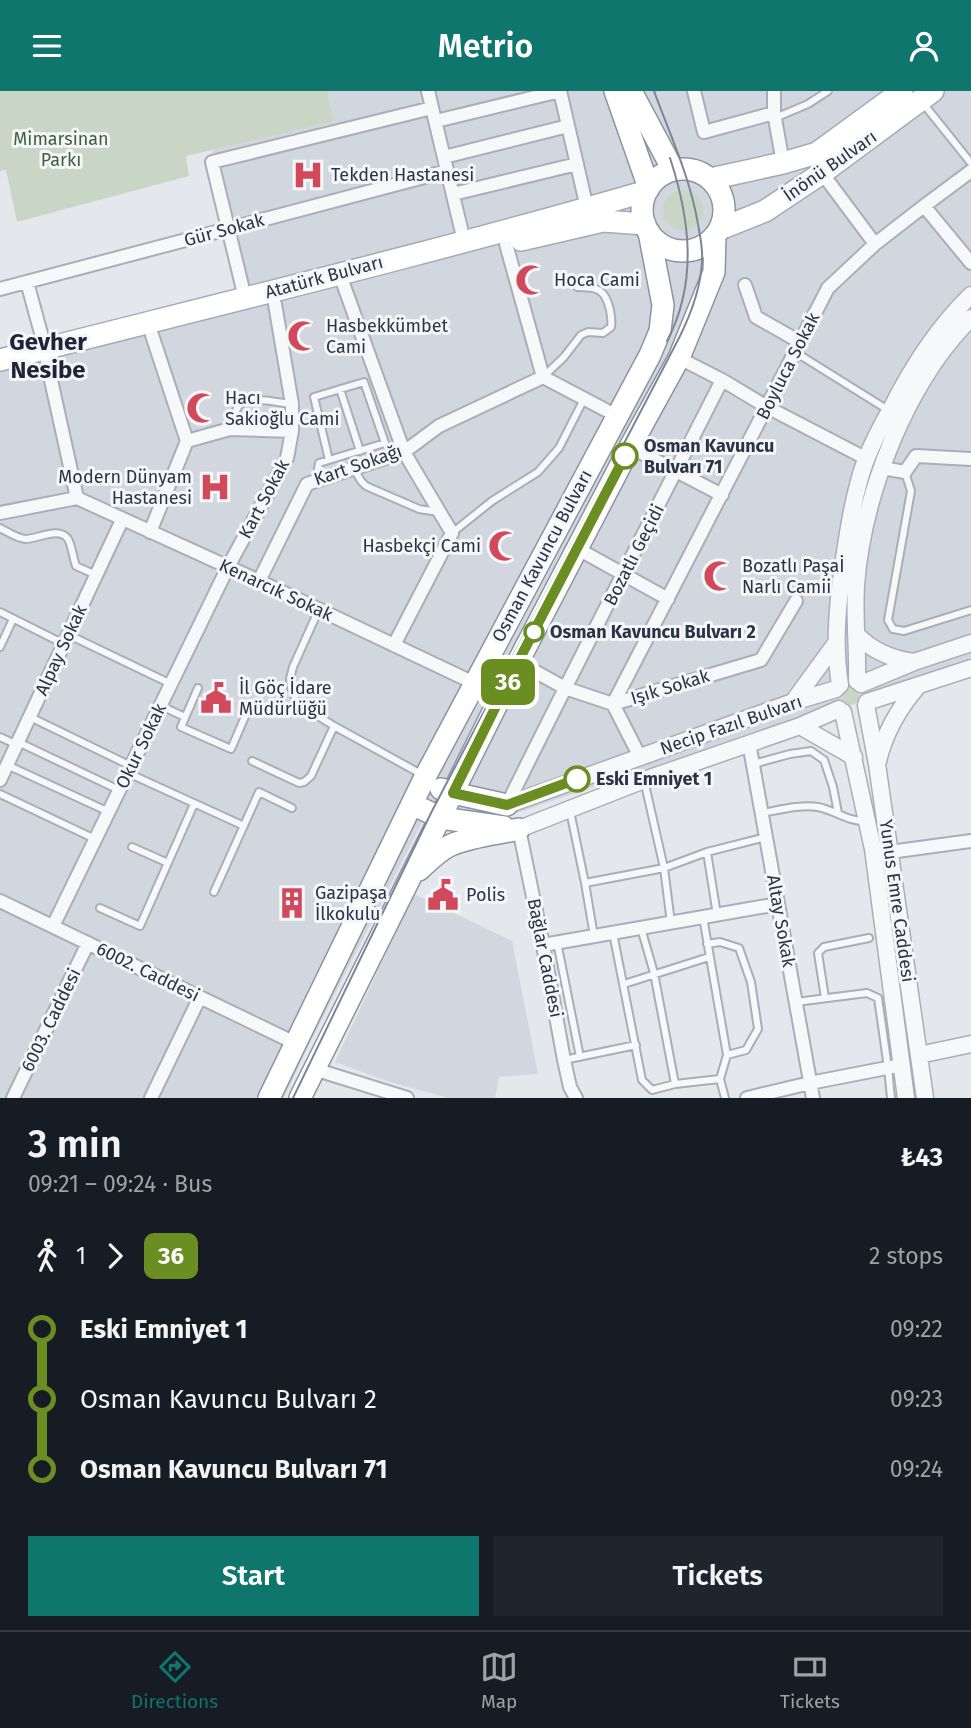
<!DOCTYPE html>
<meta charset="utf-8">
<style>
:root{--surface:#171b24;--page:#20242c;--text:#f1f3f6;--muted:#9ea1a6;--line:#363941;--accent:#0f766e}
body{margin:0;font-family:"Fira Sans",sans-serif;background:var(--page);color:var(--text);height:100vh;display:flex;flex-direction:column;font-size:26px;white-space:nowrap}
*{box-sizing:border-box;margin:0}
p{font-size:23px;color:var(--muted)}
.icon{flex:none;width:38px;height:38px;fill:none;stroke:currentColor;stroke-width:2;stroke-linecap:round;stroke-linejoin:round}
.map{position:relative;height:1007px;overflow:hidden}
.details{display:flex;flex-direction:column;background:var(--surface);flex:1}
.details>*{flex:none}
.badge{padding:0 14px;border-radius:10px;font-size:24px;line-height:46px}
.map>.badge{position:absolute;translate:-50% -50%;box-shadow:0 0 0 4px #fff}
.legs{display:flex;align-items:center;gap:10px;height:77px;padding:0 28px;font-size:23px}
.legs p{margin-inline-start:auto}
.head{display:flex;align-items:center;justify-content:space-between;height:119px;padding:0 28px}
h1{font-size:38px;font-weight:600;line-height:52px}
.button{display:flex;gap:14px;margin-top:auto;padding:14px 28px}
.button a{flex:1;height:80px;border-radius:0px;background:var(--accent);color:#fff;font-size:28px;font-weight:600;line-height:80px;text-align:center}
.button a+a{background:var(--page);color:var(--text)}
ul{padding:0 28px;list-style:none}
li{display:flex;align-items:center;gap:24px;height:70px;font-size:26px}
li i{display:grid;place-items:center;width:10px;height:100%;margin:0 9px;background:currentColor}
li i::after{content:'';width:18px;height:18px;margin:-9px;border:5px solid;border-radius:50%;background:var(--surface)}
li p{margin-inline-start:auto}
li:first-child i{background:linear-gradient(#0000 50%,currentColor 0)}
li:last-child i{background:linear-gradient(currentColor 50%,#0000 0)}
header{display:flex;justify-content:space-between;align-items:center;height:91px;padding:0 28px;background:var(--accent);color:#fff;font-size:32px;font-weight:600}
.menu{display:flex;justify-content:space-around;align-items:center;height:98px;border-top:2px solid var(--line);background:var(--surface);font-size:19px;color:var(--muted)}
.menu a{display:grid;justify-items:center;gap:4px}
.menu .current{color:var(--accent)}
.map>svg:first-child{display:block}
.built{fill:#d2d6de}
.green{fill:#c9d6c5}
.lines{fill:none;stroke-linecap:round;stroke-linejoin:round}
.service-casing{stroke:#a9aeb7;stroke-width:10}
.minor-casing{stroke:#a9aeb7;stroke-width:16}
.tertiary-casing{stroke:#a9aeb7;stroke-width:19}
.primary-casing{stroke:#a3abb8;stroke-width:24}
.trunk-casing{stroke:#8b94a3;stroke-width:24}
.service{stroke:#f7f8fa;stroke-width:6}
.minor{stroke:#f7f8fa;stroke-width:12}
.tertiary{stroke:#f7f8fa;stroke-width:16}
.primary{stroke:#fff;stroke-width:21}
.trunk{stroke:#fff;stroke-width:21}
.tram{stroke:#7d8696;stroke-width:2}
.line-1-casing{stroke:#fff;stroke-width:16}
.line-1{stroke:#6b8e23;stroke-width:10}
.stop-1-dot{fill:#fff;stroke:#6b8e23;stroke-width:3.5}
.labels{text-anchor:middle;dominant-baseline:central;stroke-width:6;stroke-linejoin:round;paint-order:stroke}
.park-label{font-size:18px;fill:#3f6138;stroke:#f4f6f9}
.street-label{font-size:18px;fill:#2b3445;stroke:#f4f6f9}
.poi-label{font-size:18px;fill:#2b3445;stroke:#f4f6f9;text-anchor:start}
.stop-label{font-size:18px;font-weight:bold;fill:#2b3445;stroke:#f4f6f9;text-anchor:start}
.district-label{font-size:24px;font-weight:bold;fill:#1d2536;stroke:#f4f6f9}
</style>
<header><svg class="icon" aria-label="menu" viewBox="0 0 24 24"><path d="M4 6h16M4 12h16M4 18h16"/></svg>Metrio<svg class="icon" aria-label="person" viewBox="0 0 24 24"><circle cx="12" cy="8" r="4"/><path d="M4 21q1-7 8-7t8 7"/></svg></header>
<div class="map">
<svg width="971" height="1007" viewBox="0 0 971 1007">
<rect width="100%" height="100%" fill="#e4e7ec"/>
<!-- built -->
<path class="built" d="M327,0h644v567l-475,162 -65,-15 -124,244 -23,49h-284v-731l249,-63 -37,-154 122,-28z
M414,803l98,47 26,133 -39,3 -4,21h-47l-61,-17 -52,-19z"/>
<!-- green -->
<path class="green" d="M0,0h327l7,31 -148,34 3,20 -172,46 -11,-52 -6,1z
M663 119a20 20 0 1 1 40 0a20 20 0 1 1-40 0Z
M843 606a8 8 0 1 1 16 0a8 8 0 1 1-16 0Z"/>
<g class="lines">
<defs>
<path id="service" d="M922,11l49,61
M775,27l33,-14 20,-13
M795,261l93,58
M544,285l20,-19 17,-22 7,-3 15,1 8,-6c1,-6 0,-11 -1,-17 -5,-21 -12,-23 -33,-23
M340,298l20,62
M230,338c2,-7 4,-16 8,-22 8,-13 40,-4 54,-3
M354,378l7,12 5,5 53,23 19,3
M905,381l6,19 -23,129 5,9 11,2 67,-21
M316,390l3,-18 66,-20 -21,-61 -50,15 15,63
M0,437c8,4 16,10 25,11 13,0 34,-13 43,0 4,7 5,19 8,27l20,9
M452,442l40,-32 46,-29 21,-24 25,-49
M319,518l-26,58 -3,12 1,8 5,13 9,8 29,18 87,48
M0,521l64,32
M69,544l102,49
M0,556l13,-28
M198,597l-17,39 50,22 16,-37
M161,615l24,11
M30,626l101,49
M0,646l17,8
M18,651l101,48
M252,670l47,22 5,-1 7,-6 23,-50
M753,673l37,-10 21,-3 13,9 9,27 5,26
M7,674l102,47
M128,682l116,53
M644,689l20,88 7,55
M0,703l95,45
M570,720l15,72 9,53
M762,722c17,-3 38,-9 56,-6 19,4 28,14 47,14
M132,756l36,16
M707,761l10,63
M585,792l79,-15 43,-16 59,-15
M214,801l45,-100 33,16
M100,817l40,18 54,-122
M703,826l24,138 -7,24 5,19
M641,837l13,45 21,111 45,-5
M613,842l29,147 10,10 23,-6
M557,851l23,115
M707,853l13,-2 19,6 12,34 7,47 -12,21 -19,5
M624,893l85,-27
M825,907l-7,-45 6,-6 45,-9
M796,911l71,-9 11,5 10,70 3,30
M564,969l72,-15"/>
<path id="minor" d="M428,0l36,150
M694,0l10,41 70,-19
M774,0v22l9,50
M436,30l124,-30 27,117
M444,66l124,-31
M822,82l53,71
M453,103l124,-30
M924,115l47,57
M506,153l37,133 74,39
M27,191l18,66
M745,194l11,32 44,25
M344,195l60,166 48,81 -58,112
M0,198l447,-118
M245,207l-33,-136 220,-54
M152,244l35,106
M679,267l43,22 45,27 100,52
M47,271l30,136
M630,356l92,48
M882,377l23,4 11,-16 55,3
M77,407l182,83 215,102
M0,422l77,-15
M150,441l37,-91 43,-12 62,2
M578,458l90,50
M259,490l48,-97 97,-32 35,-26 104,-49
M518,571l47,26 48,16 148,-44 35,-59
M749,652l64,355
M640,666l-27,-53 215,-416 47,-44 49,-38 47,-35
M0,689l122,-260
M507,714c70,-143 143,-283 215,-425
M519,738l24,116 21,115 6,27 6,11
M890,761l81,-11
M0,810l295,142
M53,835l175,-359 59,-109 5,-27v-27l-17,-100
M543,854l235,-41
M314,978l93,29
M13,1007l75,-155
M151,1007l49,-101
M747,1007l63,-15 92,-18"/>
<path id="tertiary" d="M856,543c16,17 35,25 58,28
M857,590c1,-32 -3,-64 -1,-96 7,-90 50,-203 115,-267
M861,593l53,-22 57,-19
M840,594c-6,-38 -3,-75 2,-112 5,-36 11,-77 23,-111 7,-18 16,-36 26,-53 21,-42 46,-81 80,-114
M793,611l43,-59
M867,611l104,-34
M866,614l11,59 48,334
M843,621l30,137 33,249
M800,635l54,31
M878,670c7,-29 20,-52 40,-75
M507,714l286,-103 43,-13
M519,738l125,-49 156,-54 39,-17
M919,964l52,-11"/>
<path id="primary" d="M710,88l73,-16 34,-10 85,-62
M720,138l45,-18 57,-38 111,-82
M521,149l82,-19 42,3
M0,269c216,-55 433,-107 647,-169"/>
<path id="trunk" d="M615,0l34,97
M631,0l42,79
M642 119a41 41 0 1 1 82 0a41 41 0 1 1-82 0Z
M441,698l12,4 54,12
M412,713l29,14 63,9
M419,779c10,-9 20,-20 32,-25 21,-9 46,-11 68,-16
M269,1007l156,-321 225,-422 10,-24 3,-26 -14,-73
M300,1007l218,-436 112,-215 49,-89 35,-86 1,-36"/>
</defs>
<!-- service casing -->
<use href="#service" class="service-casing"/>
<!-- minor casing -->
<use href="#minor" class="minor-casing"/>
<!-- tertiary casing -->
<use href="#tertiary" class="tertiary-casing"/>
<!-- primary casing -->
<use href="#primary" class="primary-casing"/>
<!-- trunk casing -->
<use href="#trunk" class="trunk-casing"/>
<!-- service -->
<use href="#service" class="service"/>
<!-- minor -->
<use href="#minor" class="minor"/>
<!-- tertiary -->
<use href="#tertiary" class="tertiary"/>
<!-- primary -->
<use href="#primary" class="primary"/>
<!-- trunk -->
<use href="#trunk" class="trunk"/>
<!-- tram -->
<path class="tram" d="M667,250c31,-59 23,-122 3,-183
M293,1007l138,-285 248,-475c12,-24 22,-50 23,-77 1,-13 -2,-25 -4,-37 -8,-47 -28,-89 -44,-133"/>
</g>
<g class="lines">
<defs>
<path id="line-1" d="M577,688l-70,26 -54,-12 65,-131 107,-206"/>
</defs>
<!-- line-1 casing -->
<use href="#line-1" class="line-1-casing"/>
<!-- line-1 -->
<use href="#line-1" class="line-1"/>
</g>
<!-- icons -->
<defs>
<symbol id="hospital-bare" viewBox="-9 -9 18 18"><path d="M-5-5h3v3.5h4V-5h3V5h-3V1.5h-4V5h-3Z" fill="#d1495b" stroke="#f4f6f9" stroke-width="2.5" paint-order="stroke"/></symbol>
<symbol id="mosque-bare" viewBox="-9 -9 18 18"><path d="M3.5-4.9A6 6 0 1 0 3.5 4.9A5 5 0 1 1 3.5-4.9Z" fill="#d1495b" stroke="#f4f6f9" stroke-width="2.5" paint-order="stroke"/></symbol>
<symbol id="civic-bare" viewBox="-9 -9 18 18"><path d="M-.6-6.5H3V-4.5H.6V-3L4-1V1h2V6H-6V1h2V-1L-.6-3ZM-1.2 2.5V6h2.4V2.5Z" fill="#d1495b" stroke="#f4f6f9" stroke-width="2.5" paint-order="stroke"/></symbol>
<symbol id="building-bare" viewBox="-9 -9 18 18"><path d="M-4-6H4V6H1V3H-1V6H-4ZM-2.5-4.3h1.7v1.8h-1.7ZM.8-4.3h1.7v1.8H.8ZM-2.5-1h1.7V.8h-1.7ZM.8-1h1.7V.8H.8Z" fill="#d1495b" stroke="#f4f6f9" stroke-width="2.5" paint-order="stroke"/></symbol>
</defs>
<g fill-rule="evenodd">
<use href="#hospital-bare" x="286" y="62" width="44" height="44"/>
<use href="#mosque-bare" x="509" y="167" width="44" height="44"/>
<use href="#mosque-bare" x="281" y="223" width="44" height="44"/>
<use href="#mosque-bare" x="180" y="295" width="44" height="44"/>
<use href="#hospital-bare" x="193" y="374" width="44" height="44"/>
<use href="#mosque-bare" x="482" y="433" width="44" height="44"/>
<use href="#mosque-bare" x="697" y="463" width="44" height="44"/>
<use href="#civic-bare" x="194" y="585" width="44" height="44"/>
<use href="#civic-bare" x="421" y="782" width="44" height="44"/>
<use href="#building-bare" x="270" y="790" width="44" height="44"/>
</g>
<!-- markers -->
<g class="stop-1-dot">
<circle cx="625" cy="365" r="12"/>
<circle cx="534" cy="541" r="9"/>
<circle cx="577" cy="688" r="12"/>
</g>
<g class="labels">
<!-- park labels -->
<g class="park-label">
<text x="61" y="48">Mimarsinan<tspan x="61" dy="21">Parkı</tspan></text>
</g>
<!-- street labels -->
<g class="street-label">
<text transform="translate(830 75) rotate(-35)">İnönü Bulvarı</text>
<text transform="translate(224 139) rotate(-15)">Gür Sokak</text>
<text transform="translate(324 186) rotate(-15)">Atatürk Bulvarı</text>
<text transform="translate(788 275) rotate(-63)">Boyluca Sokak</text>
<text transform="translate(358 374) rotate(-19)">Kart Sokağı</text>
<text transform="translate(264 408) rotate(-62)">Kart Sokak</text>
<text transform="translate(634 464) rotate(-63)">Bozatlı Geçidi</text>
<text transform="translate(542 465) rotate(-62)">Osman Kavuncu Bulvarı</text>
<text transform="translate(276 499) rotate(25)">Kenarcık Sokak</text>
<text transform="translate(61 559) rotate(-65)">Alpay Sokak</text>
<text transform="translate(670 596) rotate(-17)">Işık Sokak</text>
<text transform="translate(731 634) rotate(-19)">Necip Fazıl Bulvarı</text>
<text transform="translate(141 655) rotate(-64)">Okur Sokak</text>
<text transform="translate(897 810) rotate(82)">Yunus Emre Caddesi</text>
<text transform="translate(781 830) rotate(80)">Altay Sokak</text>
<text transform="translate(545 867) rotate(79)">Bağlar Caddesi</text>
<text transform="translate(148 881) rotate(26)">6002. Caddesi</text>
<text transform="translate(51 929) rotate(-64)">6003. Caddesi</text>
</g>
<!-- poi labels -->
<g class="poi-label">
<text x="331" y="84">Tekden Hastanesi</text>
<text x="554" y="189">Hoca Cami</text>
<text x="326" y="235">Hasbekkümbet<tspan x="326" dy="21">Cami</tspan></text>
<text x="225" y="307">Hacı<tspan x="225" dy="21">Sakioğlu Cami</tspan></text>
<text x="192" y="386" text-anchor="end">Modern Dünyam<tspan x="192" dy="21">Hastanesi</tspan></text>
<text x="481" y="455" text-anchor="end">Hasbekçi Cami</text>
<text x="742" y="475">Bozatlı Paşaİ<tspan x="742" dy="21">Narlı Camii</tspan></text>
<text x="239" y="597">İl Göç İdare<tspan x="239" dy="21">Müdürlüğü</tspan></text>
<text x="315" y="802">Gazipaşa<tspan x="315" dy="21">İlkokulu</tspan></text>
<text x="466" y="804">Polis</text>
</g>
<!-- stop labels -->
<g class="stop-label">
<text x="644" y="355">Osman Kavuncu<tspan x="644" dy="21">Bulvarı 71</tspan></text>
<text x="550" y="541">Osman Kavuncu Bulvarı 2</text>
<text x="596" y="688">Eski Emniyet 1</text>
</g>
<!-- district labels -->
<g class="district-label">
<text x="48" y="251">Gevher<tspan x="48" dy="28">Nesibe</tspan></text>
</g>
</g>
</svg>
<b class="badge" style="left:508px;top:591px;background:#6b8e23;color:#fff">36</b>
</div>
<section class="details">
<div class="head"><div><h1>3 min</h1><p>09:21 – 09:24 · Bus</p></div><b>₺43</b></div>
<div class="legs"><svg class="icon" aria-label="walk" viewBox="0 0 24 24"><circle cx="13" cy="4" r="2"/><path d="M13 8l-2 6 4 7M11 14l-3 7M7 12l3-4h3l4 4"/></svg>1<svg class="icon" aria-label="forward" viewBox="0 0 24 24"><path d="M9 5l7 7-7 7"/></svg><b class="badge" style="background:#6b8e23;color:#fff">36</b><p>2 stops</p></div>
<ul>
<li><i style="color:#6b8e23"></i><b>Eski Emniyet 1</b><p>09:22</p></li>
<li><i style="color:#6b8e23"></i><span>Osman Kavuncu Bulvarı 2</span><p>09:23</p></li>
<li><i style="color:#6b8e23"></i><b>Osman Kavuncu Bulvarı 71</b><p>09:24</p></li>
</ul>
<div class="button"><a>Start</a><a>Tickets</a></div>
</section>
<nav class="menu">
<a class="current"><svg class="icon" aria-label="directions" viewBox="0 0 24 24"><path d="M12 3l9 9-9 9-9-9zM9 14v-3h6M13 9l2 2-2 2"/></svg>Directions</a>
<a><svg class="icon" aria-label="map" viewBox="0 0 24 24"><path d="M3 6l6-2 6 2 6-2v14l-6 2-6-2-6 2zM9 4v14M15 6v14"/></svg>Map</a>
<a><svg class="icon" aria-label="tickets" viewBox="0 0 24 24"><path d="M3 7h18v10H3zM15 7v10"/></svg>Tickets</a>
</nav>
